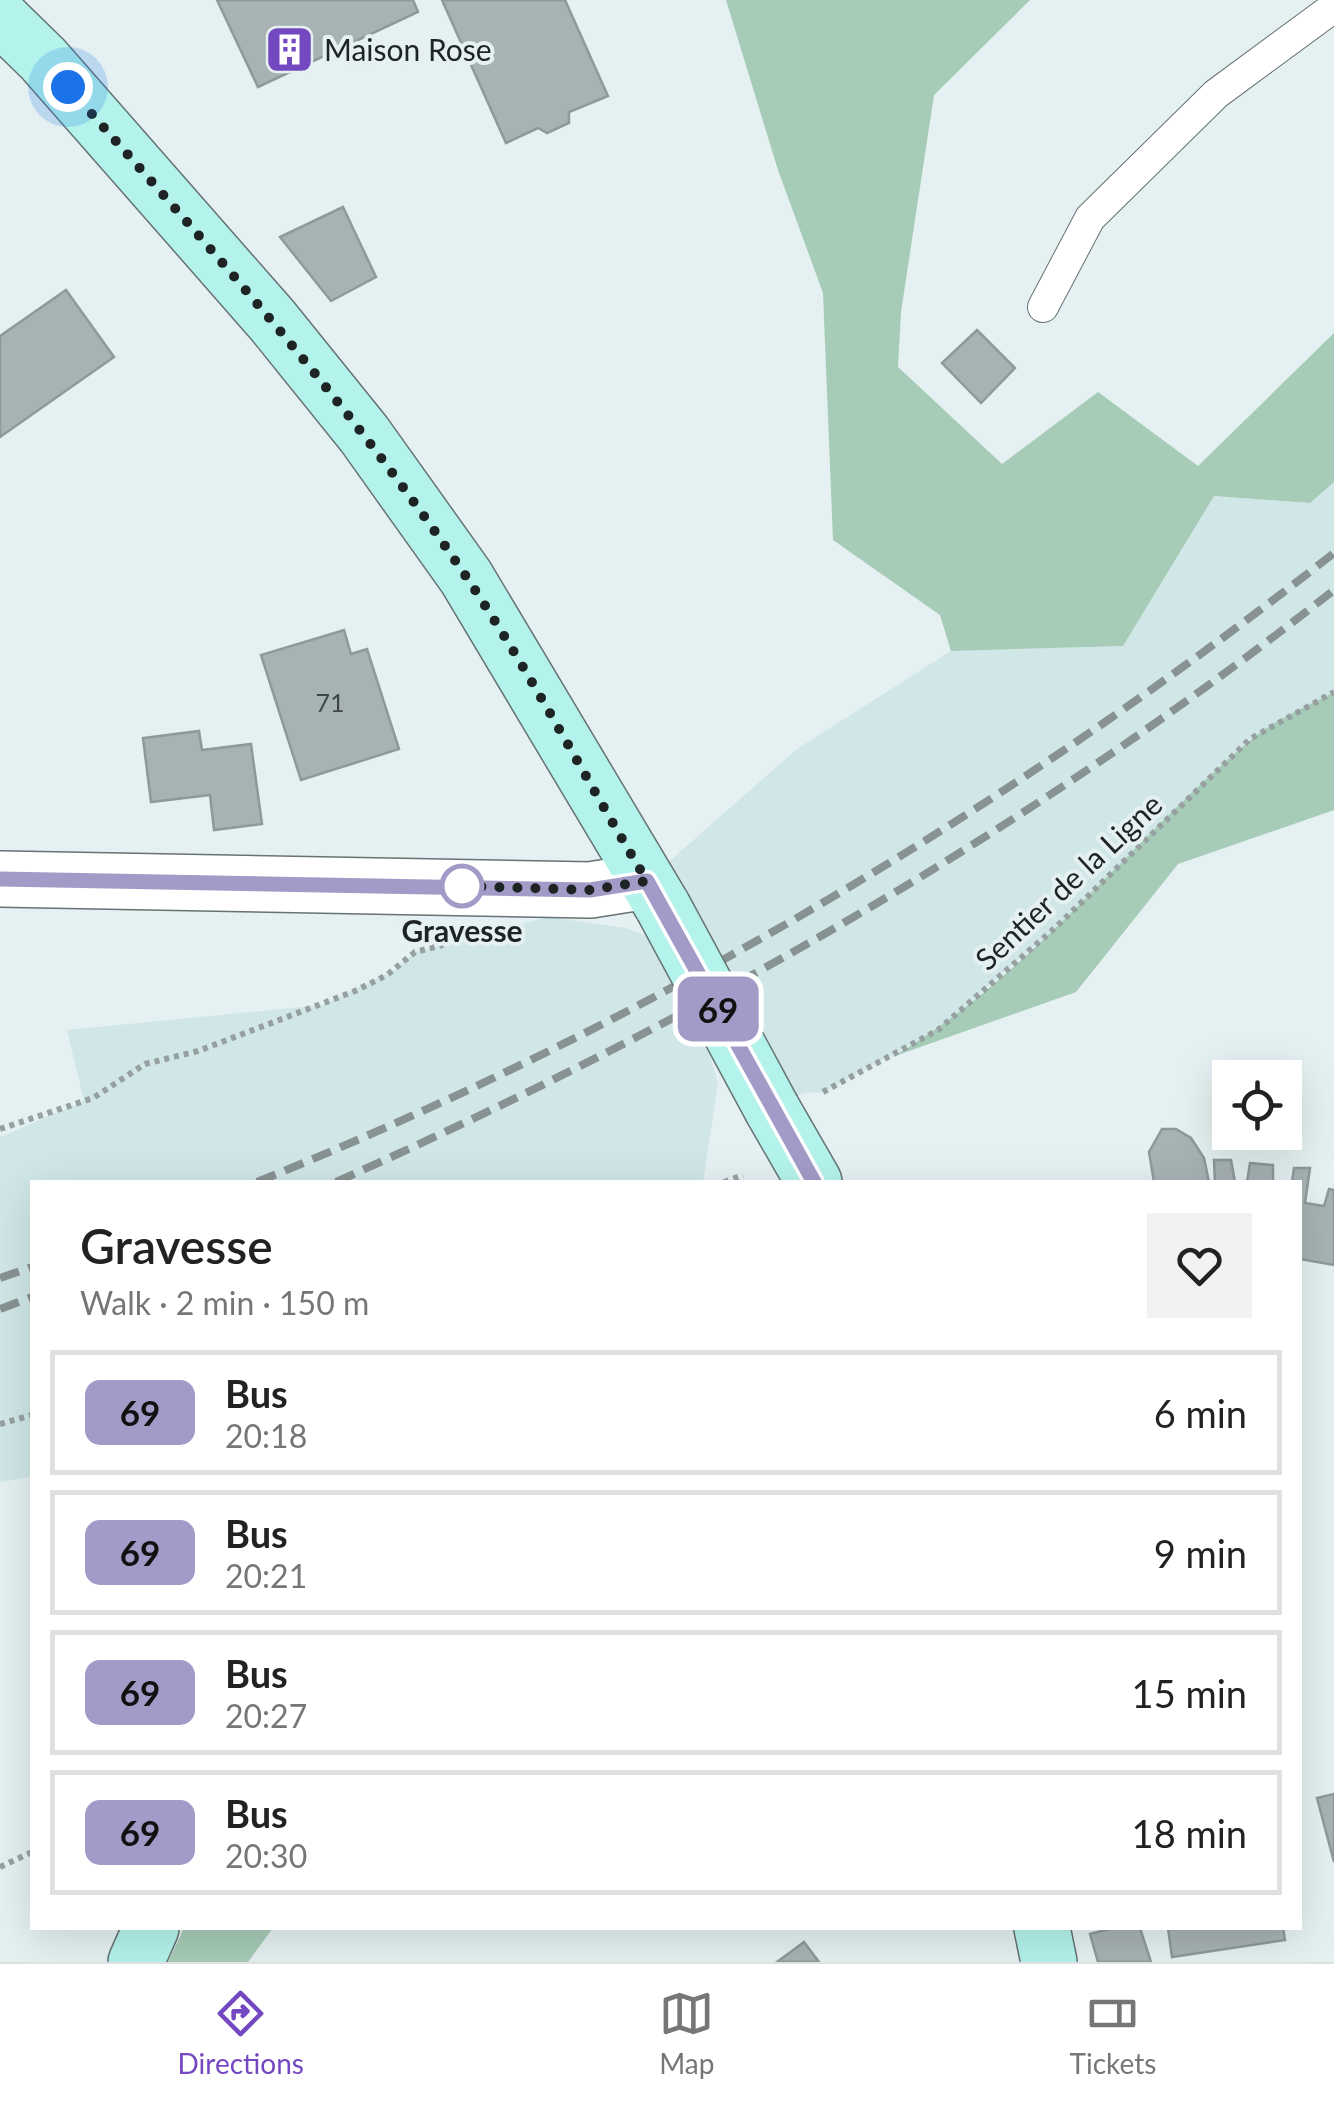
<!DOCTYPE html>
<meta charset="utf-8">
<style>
:root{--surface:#fff;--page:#f2f2f2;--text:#222;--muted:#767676;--line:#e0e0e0;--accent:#7448c1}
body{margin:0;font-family:Lato,sans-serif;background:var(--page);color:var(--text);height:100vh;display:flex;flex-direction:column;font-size:38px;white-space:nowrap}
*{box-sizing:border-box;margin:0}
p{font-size:32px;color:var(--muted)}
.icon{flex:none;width:55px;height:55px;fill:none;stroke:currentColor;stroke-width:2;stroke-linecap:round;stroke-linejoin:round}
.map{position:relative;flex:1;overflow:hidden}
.drawer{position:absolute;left:30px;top:1180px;width:1272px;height:750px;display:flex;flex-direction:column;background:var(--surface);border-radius:0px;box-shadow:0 10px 40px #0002}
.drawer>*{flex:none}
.badge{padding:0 20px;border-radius:15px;font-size:35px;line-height:65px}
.tools{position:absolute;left:1212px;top:1060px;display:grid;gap:20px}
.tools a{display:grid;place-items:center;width:90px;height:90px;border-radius:0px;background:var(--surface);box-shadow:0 10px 40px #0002;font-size:50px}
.you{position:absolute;width:50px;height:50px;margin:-25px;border:8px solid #fff;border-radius:50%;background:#1a73e8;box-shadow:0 0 0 15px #1a73e833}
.map>.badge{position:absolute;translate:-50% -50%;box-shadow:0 0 0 5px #fff}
.round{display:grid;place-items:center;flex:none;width:105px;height:105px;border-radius:0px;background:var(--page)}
.summary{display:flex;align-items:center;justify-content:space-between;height:170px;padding:0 50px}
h1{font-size:48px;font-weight:600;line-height:75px}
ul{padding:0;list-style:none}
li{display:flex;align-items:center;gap:30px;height:125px;margin:0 20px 15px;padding:0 30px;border:5px solid var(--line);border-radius:0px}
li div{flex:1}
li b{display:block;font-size:38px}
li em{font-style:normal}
li .badge{min-width:110px;font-weight:700;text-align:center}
.tabs{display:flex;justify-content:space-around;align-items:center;height:140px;border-top:2px solid var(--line);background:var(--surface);font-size:28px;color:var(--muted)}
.tabs a{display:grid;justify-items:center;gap:5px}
.tabs .on{color:var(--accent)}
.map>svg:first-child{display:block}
.built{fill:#d0e6e7}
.green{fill:#a6cbb7}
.building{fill:#a7b2b5;stroke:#8e999c;stroke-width:2.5}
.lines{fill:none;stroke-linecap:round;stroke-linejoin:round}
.lane-casing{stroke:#677272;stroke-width:32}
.street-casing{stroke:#677272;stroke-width:58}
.secondary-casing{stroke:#677272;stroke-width:58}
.path{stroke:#97a0a1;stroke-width:6;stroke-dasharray:5 5;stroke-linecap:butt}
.lane{stroke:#fff;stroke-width:30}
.street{stroke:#fff;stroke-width:55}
.secondary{stroke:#b3f3ec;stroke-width:55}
.rail{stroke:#899293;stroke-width:8;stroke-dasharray:20 10;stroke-linecap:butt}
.secondary-bridge-casing{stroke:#677272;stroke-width:58;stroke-linecap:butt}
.secondary-bridge{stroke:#b3f3ec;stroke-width:55}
.line-casing{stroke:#fff;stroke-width:22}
.line{stroke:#a29bc7;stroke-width:15}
.walk{stroke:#1e2323;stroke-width:10;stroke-dasharray:0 18}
.stop-dot{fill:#fff;stroke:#a29bc7;stroke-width:5}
.labels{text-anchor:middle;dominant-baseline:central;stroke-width:8;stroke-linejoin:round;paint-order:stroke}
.number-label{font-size:25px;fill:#404748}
.poi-label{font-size:30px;fill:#1e2323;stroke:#e4f0f1;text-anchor:start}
.street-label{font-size:30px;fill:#1e2323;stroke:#e4f0f1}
.stop-label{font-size:30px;font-weight:bold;fill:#1e2323;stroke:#e4f0f1}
</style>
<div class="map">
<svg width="1334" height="1962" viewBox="0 0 1334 1962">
<rect width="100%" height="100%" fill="#e4f0f1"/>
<!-- built -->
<path class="built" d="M1334,482v210l-84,47 -195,189 -117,102 -114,62 -21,1 -31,16 -125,-228 150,-132 154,-98 172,-5 91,-150 95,7z
M548,917l78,11 20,8 64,121 8,26 -15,99h-671v295l-32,5v-345l84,-36 -17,-71 256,-25 73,-36 19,-17z"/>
<!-- green -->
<path class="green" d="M726,0h304l-96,95 -33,217 -3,55 104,97 96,-72 100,74 136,-133v149l-24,21 -96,-7 -91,150 -172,5 -11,-36 -107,-75 -10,-247 -45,-123z
M1334,692v118l-156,54 -102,128 -184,65c138,-80 235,-213 356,-315 24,-21 58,-35 86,-50z
M184,1928h89l-25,34h-80z"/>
<!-- building -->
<path class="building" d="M217,0h196l5,12 -160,75z
M442,0h123l43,96 -39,16v11l-22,10 -9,-5 -32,15z
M343,207l33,70 -45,24 -51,-64z
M66,290l48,67 -114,80v-101z
M977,330l38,38 -34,35 -39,-40z
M344,630l7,24 16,-5 32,100 -98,31 -40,-125z
M199,731l3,19 49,-6 11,80 -48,6 -4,-35 -59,7 -8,-64z
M1162,1129h14l15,9 13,20 5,24h-55l-5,-30z
M1214,1160h17l4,22h-20z
M1250,1163l23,2v17h-26z
M1294,1168h16l-5,35 19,3 5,-17 5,1v75l-34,-6v-77h-8z
M1334,1794v68l-17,-64z
M1113,1928h27l11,34h-53l-8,-28z
M1168,1928h115l2,12 -113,17z
M804,1942l15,20h-42z"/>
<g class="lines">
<defs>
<path id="lane" d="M1043,307l47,-89 126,-124 118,-87"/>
<path id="street" d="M0,879l590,11 57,-9"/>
<path id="secondary" d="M0,17l43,42 229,261 92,114 102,143 197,330
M772,1109l42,73
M1042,1928l7,34
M136,1962l15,-34"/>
</defs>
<!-- lane casing -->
<use href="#lane" class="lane-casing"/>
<!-- street casing -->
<use href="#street" class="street-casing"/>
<!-- secondary casing -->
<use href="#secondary" class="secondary-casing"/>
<!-- path -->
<path class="path" d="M823,1092l115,-62 117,-102 195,-189 84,-47
M0,1129l93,-31 52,-34 53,-13 157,-60 32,-16 28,-23 28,-7
M724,1182l19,-7
M0,1424l32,-9
M0,1867l32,-15"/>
<!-- lane -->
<use href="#lane" class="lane"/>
<!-- street -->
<use href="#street" class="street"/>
<!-- secondary -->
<use href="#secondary" class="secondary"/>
<!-- rail -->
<path class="rail" d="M257,1182c389,-157 747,-370 1077,-629
M336,1182c356,-159 691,-350 998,-592
M0,1278l32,-11
M0,1309l32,-12"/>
<defs>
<path id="secondary-bridge" d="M663,907l109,202"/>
</defs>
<!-- secondary-bridge casing -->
<use href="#secondary-bridge" class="secondary-bridge-casing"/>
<!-- secondary-bridge -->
<use href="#secondary-bridge" class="secondary-bridge"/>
</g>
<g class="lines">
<defs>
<path id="line" d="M0,879l590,11 57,-9 167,301"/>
</defs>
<!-- line casing -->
<use href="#line" class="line-casing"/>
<!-- line -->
<use href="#line" class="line"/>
<!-- walk -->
<path class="walk" d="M68,87c139,157 279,313 397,488 66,98 121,205 182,306l-57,9 -128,-4"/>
</g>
<!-- icons -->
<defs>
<symbol id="building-square" viewBox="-11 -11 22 22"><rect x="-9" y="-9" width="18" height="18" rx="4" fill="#7448c1" stroke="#e4f0f1"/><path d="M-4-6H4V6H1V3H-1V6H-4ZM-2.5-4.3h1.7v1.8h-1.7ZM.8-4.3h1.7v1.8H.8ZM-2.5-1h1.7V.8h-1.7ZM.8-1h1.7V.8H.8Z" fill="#fff"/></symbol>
</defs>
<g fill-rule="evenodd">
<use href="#building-square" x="262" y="22" width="55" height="55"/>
</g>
<!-- markers -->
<circle class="stop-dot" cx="462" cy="886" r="20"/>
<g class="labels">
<!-- number labels -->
<g class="number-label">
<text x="330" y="702">71</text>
</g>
<!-- poi labels -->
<g class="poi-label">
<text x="324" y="49">Maison Rose</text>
</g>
<!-- street labels -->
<g class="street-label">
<text transform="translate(1068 881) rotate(-43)">Sentier de la Ligne</text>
</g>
<!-- stop labels -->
<g class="stop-label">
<text x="462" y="930">Gravesse</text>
</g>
</g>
</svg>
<div class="tools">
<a><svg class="icon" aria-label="locate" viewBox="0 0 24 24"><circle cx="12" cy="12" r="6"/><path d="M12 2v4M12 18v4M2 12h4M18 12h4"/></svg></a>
</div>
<div class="you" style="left:68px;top:87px"></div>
<b class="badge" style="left:718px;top:1009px;background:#a29bc7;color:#111">69</b>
<section class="drawer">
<div class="summary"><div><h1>Gravesse</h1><p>Walk · 2 min · 150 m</p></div><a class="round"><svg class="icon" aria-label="heart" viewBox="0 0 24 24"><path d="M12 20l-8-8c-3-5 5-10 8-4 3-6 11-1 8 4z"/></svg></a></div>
<ul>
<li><span class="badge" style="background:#a29bc7;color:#111">69</span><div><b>Bus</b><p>20:18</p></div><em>6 min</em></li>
<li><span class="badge" style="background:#a29bc7;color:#111">69</span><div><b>Bus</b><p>20:21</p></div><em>9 min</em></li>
<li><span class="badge" style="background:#a29bc7;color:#111">69</span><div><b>Bus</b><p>20:27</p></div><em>15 min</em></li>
<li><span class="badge" style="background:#a29bc7;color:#111">69</span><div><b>Bus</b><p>20:30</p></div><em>18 min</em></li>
</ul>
</section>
</div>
<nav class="tabs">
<a class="on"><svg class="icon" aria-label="directions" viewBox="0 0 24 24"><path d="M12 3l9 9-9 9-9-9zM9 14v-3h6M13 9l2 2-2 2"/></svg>Directions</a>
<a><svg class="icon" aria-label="map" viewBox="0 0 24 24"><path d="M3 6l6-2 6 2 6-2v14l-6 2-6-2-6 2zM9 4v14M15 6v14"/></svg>Map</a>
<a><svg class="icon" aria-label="tickets" viewBox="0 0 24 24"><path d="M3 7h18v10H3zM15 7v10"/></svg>Tickets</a>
</nav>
